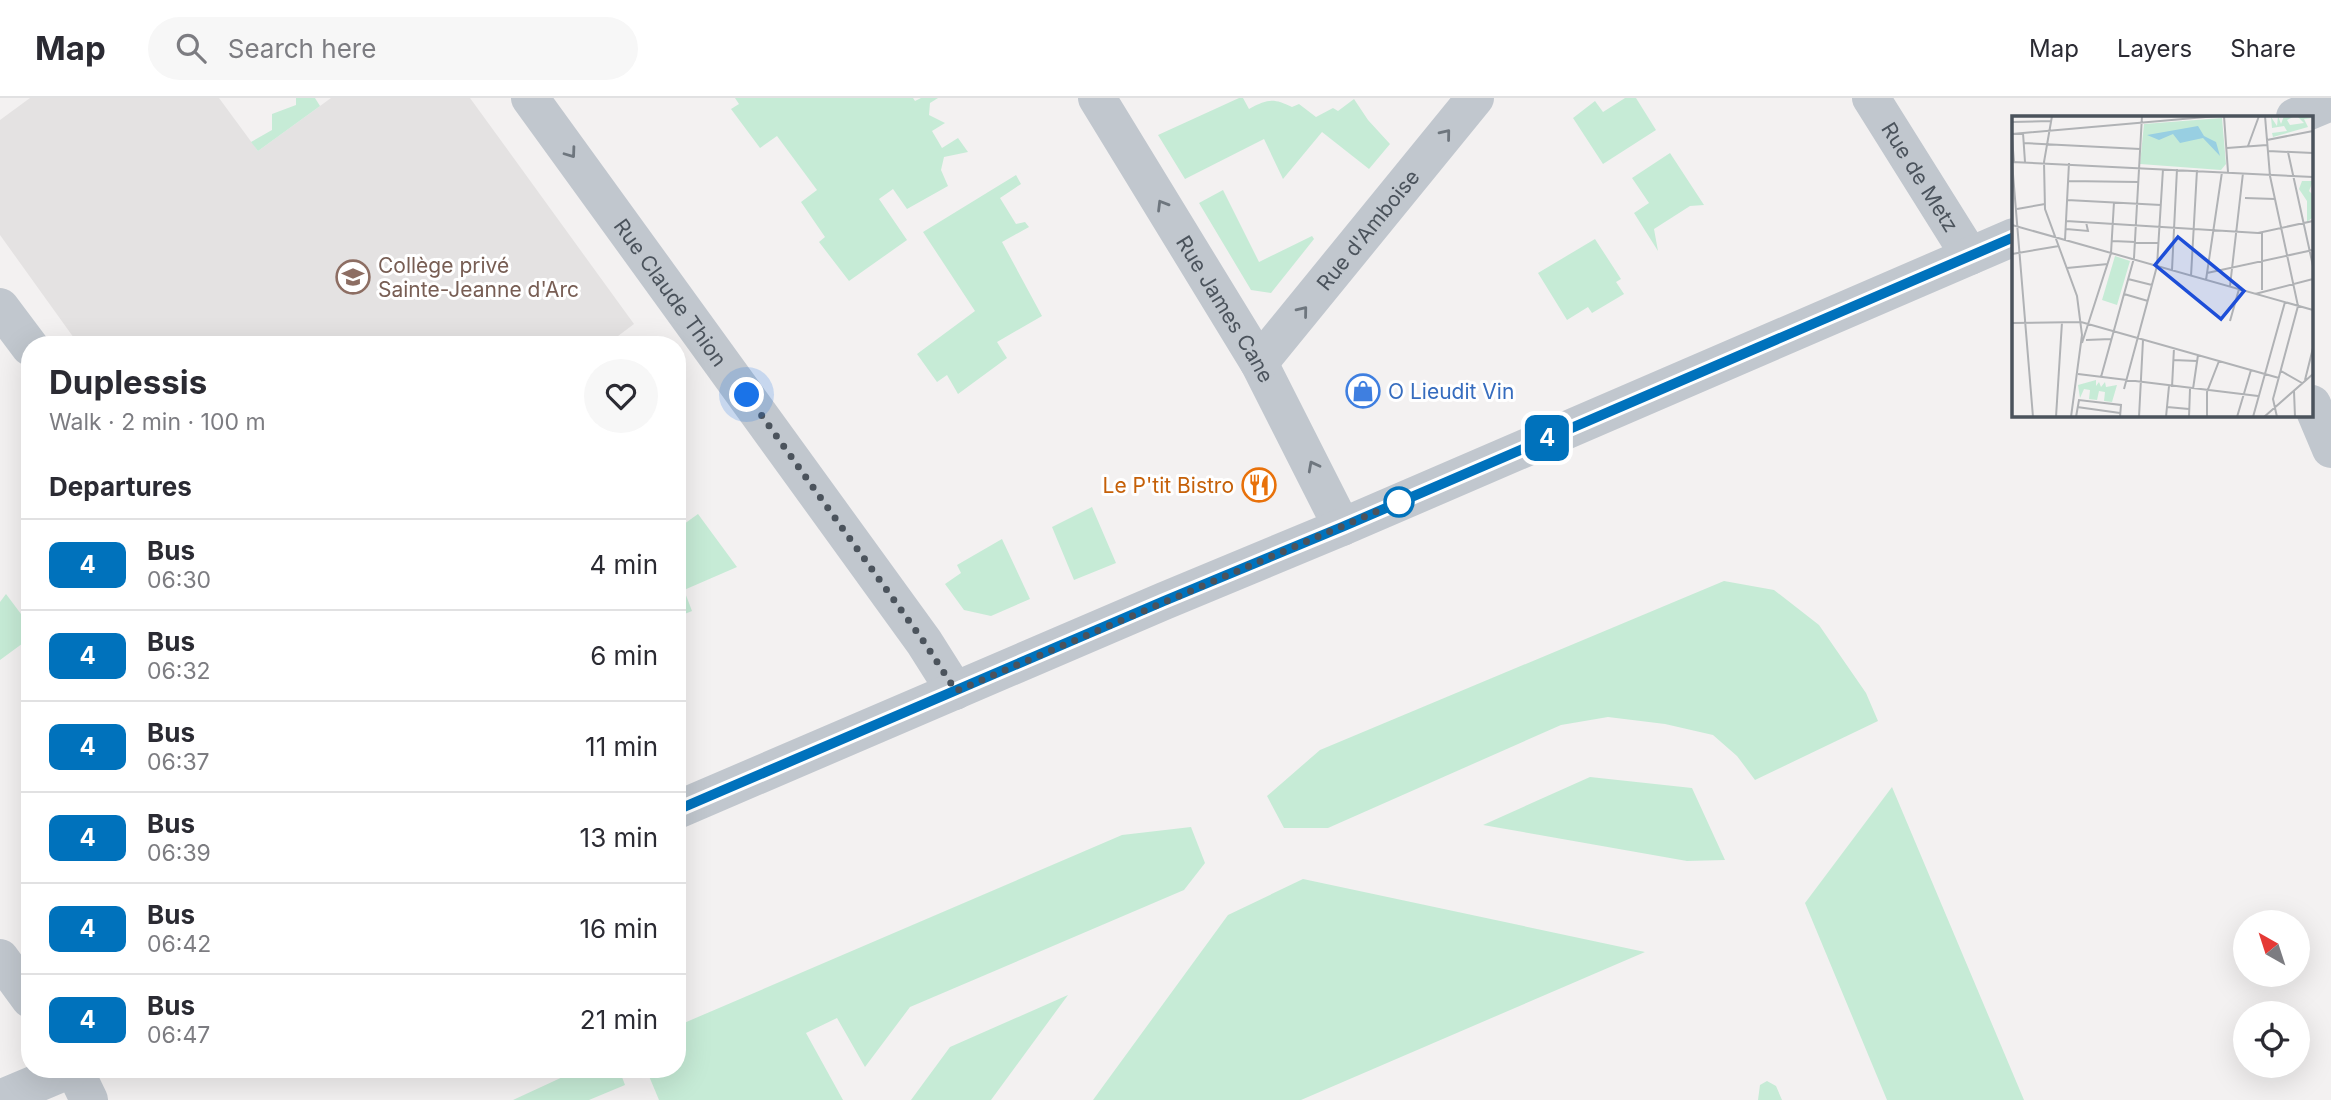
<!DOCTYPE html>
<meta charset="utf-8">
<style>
:root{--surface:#fff;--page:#f7f7f7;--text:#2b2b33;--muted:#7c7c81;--line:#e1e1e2}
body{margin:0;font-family:Inter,sans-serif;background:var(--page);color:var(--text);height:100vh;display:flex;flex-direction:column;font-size:26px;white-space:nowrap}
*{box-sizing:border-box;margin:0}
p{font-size:23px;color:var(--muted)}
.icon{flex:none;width:38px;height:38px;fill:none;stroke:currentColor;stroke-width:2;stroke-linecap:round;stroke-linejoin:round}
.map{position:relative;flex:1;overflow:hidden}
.panel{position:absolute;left:21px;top:238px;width:665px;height:742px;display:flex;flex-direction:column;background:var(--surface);border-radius:28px;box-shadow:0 7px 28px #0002}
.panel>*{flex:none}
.badge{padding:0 14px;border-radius:10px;font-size:24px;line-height:46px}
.needle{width:46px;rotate:321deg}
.controls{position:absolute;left:2233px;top:812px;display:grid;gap:14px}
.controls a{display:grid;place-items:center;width:77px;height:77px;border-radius:50%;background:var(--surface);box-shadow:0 7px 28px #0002;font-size:35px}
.you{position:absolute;width:35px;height:35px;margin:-18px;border:5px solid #fff;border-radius:50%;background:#1a73e8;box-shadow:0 0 0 10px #1a73e833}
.map>.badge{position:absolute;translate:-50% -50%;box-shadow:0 0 0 4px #fff}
h2{padding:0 28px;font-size:26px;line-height:63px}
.round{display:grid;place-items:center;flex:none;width:74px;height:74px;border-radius:37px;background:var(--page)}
.headline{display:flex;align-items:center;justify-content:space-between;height:119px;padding:0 28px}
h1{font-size:33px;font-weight:700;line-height:52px}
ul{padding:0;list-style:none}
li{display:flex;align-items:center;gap:21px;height:91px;padding:0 28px;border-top:2px solid var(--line)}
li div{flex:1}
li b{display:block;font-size:26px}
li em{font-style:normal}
li .badge{min-width:77px;font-weight:700;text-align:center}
header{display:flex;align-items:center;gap:42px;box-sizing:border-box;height:98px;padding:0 35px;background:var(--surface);border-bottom:2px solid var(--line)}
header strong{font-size:33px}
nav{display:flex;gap:38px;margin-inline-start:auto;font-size:24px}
.search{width:490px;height:63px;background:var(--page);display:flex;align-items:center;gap:18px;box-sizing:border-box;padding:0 24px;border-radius:38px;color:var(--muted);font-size:26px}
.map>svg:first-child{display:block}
.education{fill:#e4e2e2}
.green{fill:#c6ebd6}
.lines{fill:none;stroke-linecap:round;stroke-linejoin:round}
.minor{stroke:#c1c7ce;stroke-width:38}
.tertiary{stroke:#c1c7ce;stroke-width:38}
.oneway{stroke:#6e767e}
.line-casing{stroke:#fff;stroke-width:16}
.line{stroke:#0072bc;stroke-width:10}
.walk{stroke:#4b535c;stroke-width:7;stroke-dasharray:0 12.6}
.stop-dot{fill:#fff;stroke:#0072bc;stroke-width:3.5}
.labels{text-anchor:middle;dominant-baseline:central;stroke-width:6;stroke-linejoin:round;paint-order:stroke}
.street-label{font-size:21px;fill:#4b535c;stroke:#fff}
.education-label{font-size:21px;fill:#785e54;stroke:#fff;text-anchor:start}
.shop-label{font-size:21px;fill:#366cbe;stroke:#fff;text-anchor:start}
.food-label{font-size:21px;fill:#c56008;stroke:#fff;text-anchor:end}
.inset-road{fill:none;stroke:#b0b2b5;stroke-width:2}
.view{fill:#1d4ed8;fill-opacity:0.15;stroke:#1d4ed8;stroke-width:3.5}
.inset-edge{fill:none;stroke:#4b535c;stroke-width:3.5}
</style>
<header>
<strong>Map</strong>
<div class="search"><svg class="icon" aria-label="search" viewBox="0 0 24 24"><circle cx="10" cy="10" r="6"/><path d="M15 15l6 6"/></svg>Search here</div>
<nav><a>Map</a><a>Layers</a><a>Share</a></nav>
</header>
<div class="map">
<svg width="2331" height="1002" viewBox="0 0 2331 1002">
<rect width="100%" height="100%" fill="#f3f1f1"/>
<!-- education -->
<path class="education" d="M30,0h189l39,53 73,-53h139l164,226 -28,21h-527l-79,-110v-115z"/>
<!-- green -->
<path class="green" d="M296,0h19l5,8 -62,45 -7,-9 21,-12v-16l24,-9z
M735,0h178l2,3 6,-3h17l-8,5 -1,12 16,8 -13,8 10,17 16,-10 10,14 -24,5 -3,13 7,16 -41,23 -14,-20 -14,10 28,41 -58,41 -30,-39 6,-5 -24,-35 16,-12 -40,-54 -17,12 -29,-39 8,-5z
M1239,0h4l6,11c19,-10 24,-11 43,-2l7,-3 17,13 17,-9 5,3 16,-12 14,21 22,24 -21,25 -47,-37 -39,47 -19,-40 -79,40 -27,-44z
M1625,0h11l20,32 -53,34 -30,-46 22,-17 8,11z
M1670,55l34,52 -14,1 -36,23 4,22 -24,-38 15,-10 -17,-25z
M1016,77l5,9 -21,14 16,26 9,-2 4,5 -27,15 40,74 -45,26 10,16 -49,36 -11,-19 -10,7 -20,-28 58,-43 -52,-79z
M1223,92l36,72 53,-26 2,3 -43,54 -20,-3 -52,-87z
M1595,141l26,40 -5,3 8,12 -32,19 -4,-6 -21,13 -29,-47z
M1092,409l24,56 -42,17 -22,-53z
M698,416l39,53 -53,23 8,21 -15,6v-88z
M1002,441l28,60 -39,17 -27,-6 -19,-26 16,-11 -4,-8z
M1724,483l50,9 45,35 47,68 12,28 -123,59 -18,-24 -24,-21 -48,-11 -57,-7 -47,8 -233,103h-44l-17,-32 53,-46z
M6,496l24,32v12l-30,22v-58z
M1590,679l102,11 33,72 -38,1 -204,-36z
M1892,689l132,313h-137l-82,-197z
M1191,729l14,36 -21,27 -274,117 -45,60 -28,-49 -31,15 37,67h-184l-13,-31h31v-43l445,-191z
M1303,781l342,73 -344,148h-208l135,-185z
M1068,897l-77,105h-80l39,-53z
M580,971h39l6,16 -36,15h-76z
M1767,983l9,5 6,14h-24l2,-15z"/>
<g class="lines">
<!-- minor -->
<g class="minor">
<path id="s1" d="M530,0l394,544 31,49"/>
<path id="s2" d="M1097,0l162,265 83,164"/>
<path id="s3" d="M1871,0l99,158"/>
<path d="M0,209l30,40"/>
<path id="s4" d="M1259,265l216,-265"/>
<path d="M2312,306l19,45"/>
<path d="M0,860l30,41"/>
<path d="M74,971l15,31"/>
</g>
<!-- tertiary -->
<path class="tertiary" d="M2295,19l36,-15
M677,712l487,-209 178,-74 672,-290
M0,1001l71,-30"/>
</g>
<!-- one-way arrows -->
<defs><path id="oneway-chevron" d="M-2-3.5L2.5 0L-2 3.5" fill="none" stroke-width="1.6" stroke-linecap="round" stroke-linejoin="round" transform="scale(1.75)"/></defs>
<g class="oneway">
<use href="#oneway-chevron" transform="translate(1446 36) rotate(-51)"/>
<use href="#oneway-chevron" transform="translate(571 55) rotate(54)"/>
<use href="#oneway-chevron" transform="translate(1162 107) rotate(-121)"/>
<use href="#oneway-chevron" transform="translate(1303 213) rotate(-51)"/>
<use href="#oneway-chevron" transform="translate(1313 368) rotate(-118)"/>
</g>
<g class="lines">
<defs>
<path id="line" d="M677,712l487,-209 178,-74 672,-290"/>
</defs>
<!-- line casing -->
<use href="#line" class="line-casing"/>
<!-- line -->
<use href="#line" class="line"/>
<!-- walk -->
<path class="walk" d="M747,297l177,247 32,49 443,-189"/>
</g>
<!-- icons -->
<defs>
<symbol id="school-ring" viewBox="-11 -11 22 22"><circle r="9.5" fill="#fff" stroke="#8d6e63" stroke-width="1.5"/><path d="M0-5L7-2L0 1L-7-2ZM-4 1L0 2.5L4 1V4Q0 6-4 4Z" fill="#8d6e63"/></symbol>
<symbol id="shop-ring" viewBox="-11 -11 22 22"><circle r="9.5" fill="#fff" stroke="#3f7fe0" stroke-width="1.5"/><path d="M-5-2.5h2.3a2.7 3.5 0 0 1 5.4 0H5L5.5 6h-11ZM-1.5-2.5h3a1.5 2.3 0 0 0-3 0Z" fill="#3f7fe0"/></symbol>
<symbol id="restaurant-ring" viewBox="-11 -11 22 22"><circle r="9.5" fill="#fff" stroke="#e8710a" stroke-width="1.5"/><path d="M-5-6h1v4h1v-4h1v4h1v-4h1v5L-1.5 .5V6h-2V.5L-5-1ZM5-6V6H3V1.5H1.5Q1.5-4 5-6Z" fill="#e8710a"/></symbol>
</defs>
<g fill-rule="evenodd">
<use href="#school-ring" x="334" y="160" width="38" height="38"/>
<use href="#shop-ring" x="1344" y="274" width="38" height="38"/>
<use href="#restaurant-ring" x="1240" y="368" width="38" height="38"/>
</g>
<!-- markers -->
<circle class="stop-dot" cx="1399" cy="404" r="14"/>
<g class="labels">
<!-- street labels -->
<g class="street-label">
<text stroke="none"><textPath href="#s3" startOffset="93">Rue de Metz</textPath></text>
<text stroke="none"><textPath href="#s4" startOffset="172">Rue d'Amboise</textPath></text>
<text stroke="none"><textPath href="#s1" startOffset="240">Rue Claude Thion</textPath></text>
<text stroke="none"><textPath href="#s2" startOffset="247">Rue James Cane</textPath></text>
</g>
<!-- education labels -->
<g class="education-label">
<text x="378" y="167">Collège privé<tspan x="378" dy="24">Sainte-Jeanne d'Arc</tspan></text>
</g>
<!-- shop labels -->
<g class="shop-label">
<text x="1388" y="293">O Lieudit Vin</text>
</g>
<!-- food labels -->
<g class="food-label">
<text x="1234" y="387">Le P'tit Bistro</text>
</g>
</g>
<!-- overview -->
<g transform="translate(2012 18)">
<rect width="301" height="301" fill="#f3f1f1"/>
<path d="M266,0l3,8 3,-8h11l-8,4 3,5 14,-2 -7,-7 16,2 -9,1 4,8 -35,10 -1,-4 15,-2 -3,-5 -12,2 -1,-11 6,9zM210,2l4,46 -5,6 -81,-6 4,-40zM290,65h11l-4,10 4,4v22l-6,5v-21l-8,-12zM103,140l15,5 -13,44 -15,-5zM84,264v6l3,-4 2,5 4,-5 1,5 11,-2 -5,17 -8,-1 1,-9 -6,-1 -2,9 -8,-1 1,-9 -6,-1 -4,9 -2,-13z" fill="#c6ebd6"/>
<path d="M186,10l6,10 12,6 4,14 -17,-18 -23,5 -7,-9 -14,6 -12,-5z" fill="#98cfe2"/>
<path class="inset-road" d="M40,0l-8,46 1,47 32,87 5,39 -11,82M212,0l4,56M253,0l5,60 28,130 -25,93 4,18M0,6l39,-1M11,17l2,29M0,18l205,-18M0,22l2,24M255,24l46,-9M11,27l117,6M236,30l11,-30M215,32l40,-3M256,35l45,2M276,36l25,114M0,46l301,15M0,46l21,255M56,65l70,1M233,82l30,1M55,84l94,5M5,93l28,-5M54,105l192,12 55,-12M0,109l301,85M54,113l22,2 -2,-9M53,124l4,-77M100,125l47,2M0,138l47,-8M55,152l41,-4M160,154l5,-101M195,157l106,-23M179,160l6,-106M116,163l24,6M194,164l16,-108M218,170l13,-113M250,174v-58M112,178l24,7M243,178l58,-15M218,205l9,-32M0,207l69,-1 198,56M74,224l25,-1M70,227l29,-90 3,-51M161,244l24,1M269,255l21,12M66,258l180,22M89,261l33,-119 8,-142M293,264l8,-32M160,271l2,-39M112,273l33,-123 6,-97M181,273l5,-34M282,275l1,26M65,291l43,6M155,291l22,2M44,301l6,-95M64,301l3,-17 42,5 -1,12M127,301l4,-77M154,301l3,-31M177,301l1,-28M195,301v-25l12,-31M225,301l14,-47M241,301l32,-115M252,301l49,-43"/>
<path class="view" d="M166,121l66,54 -23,28 -66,-54z"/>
<rect width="301" height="301" class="inset-edge"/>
</g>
</svg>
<div class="controls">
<a><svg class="needle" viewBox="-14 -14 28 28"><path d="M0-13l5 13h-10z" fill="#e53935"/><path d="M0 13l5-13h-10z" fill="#7c7c81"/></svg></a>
<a><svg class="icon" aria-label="locate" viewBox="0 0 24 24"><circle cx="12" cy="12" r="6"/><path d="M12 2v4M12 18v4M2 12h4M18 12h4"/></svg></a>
</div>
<div class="you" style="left:747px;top:297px"></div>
<b class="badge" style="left:1547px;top:340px;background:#0072bc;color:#fff">4</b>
<section class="panel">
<div class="headline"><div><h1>Duplessis</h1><p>Walk · 2 min · 100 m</p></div><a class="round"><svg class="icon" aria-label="heart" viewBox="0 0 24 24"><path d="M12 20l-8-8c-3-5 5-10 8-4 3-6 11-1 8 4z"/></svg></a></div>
<h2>Departures</h2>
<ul>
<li><span class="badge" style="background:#0072bc;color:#fff">4</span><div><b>Bus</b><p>06:30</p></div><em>4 min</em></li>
<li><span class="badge" style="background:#0072bc;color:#fff">4</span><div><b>Bus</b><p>06:32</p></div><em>6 min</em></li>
<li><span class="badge" style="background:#0072bc;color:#fff">4</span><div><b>Bus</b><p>06:37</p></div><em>11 min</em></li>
<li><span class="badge" style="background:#0072bc;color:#fff">4</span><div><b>Bus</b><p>06:39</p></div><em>13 min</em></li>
<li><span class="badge" style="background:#0072bc;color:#fff">4</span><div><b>Bus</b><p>06:42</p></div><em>16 min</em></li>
<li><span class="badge" style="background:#0072bc;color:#fff">4</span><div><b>Bus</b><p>06:47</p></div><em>21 min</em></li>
</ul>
</section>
</div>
